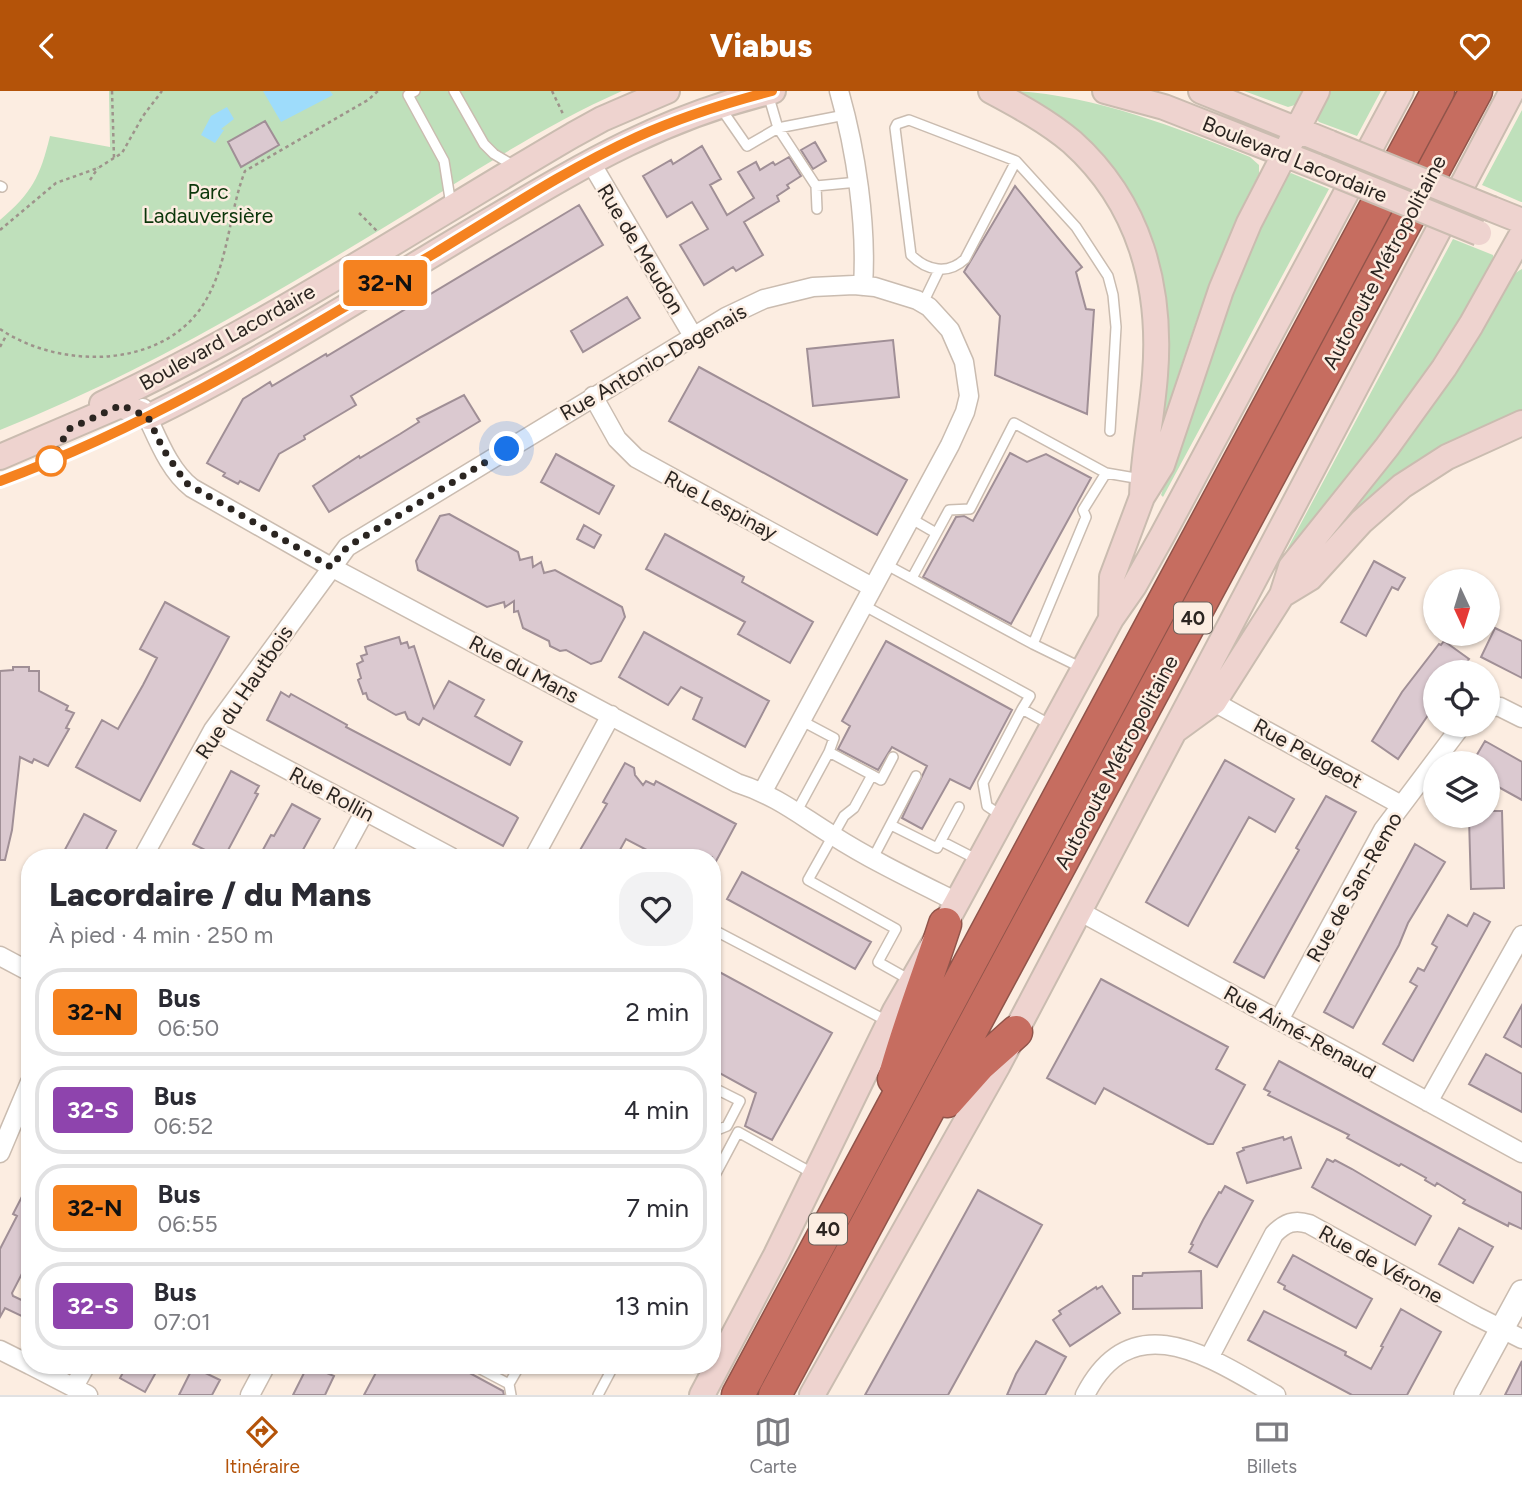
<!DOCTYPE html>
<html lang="fr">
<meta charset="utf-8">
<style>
:root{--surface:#fff;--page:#f2f2f3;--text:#2b2b33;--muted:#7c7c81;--line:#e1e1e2;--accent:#b45309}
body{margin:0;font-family:Figtree,sans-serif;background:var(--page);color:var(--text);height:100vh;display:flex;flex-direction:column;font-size:26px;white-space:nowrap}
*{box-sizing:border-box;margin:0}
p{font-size:23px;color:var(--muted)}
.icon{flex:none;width:38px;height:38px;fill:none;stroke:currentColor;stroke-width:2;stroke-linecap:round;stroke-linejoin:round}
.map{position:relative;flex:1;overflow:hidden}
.details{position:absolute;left:21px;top:758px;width:700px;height:525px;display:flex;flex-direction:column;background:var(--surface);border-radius:28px;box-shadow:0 2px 5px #0004}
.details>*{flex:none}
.badge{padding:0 14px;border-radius:5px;font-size:24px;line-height:46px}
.needle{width:46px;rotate:176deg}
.tools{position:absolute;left:1423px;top:478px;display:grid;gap:14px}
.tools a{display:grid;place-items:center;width:77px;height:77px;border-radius:50%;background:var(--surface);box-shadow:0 2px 5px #0004;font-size:35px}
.you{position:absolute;width:35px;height:35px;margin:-18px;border:5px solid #fff;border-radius:50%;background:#1a73e8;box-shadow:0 0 0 10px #1a73e833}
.map>.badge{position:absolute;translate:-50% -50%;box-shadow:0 0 0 4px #fff}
.round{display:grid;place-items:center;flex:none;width:74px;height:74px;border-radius:28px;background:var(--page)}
.head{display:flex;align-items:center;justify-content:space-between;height:119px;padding:0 28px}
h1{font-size:33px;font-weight:800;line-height:52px}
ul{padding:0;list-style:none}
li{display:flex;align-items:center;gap:21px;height:88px;margin:0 14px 10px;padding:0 14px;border:4px solid var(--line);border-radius:28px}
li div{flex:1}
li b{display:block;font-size:26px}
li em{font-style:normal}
li .badge{min-width:77px;font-weight:700;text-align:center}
header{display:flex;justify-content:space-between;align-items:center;height:91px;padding:0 28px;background:var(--accent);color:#fff;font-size:32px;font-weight:800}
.menu{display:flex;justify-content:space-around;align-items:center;height:98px;border-top:2px solid var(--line);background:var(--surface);font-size:19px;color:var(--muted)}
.menu a{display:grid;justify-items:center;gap:4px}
.menu .on{color:var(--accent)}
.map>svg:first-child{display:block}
.green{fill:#bfe0bb}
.water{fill:#9edcfb}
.building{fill:#dbc9d0;stroke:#a08f96;stroke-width:2}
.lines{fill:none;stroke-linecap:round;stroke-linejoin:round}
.service-casing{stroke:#cabcb0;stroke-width:12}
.minor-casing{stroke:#cabcb0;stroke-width:21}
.tertiary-casing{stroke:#cabcb0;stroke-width:26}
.secondary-casing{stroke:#cabcb0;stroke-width:28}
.motorway-casing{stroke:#90544a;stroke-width:35}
.path{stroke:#9e938b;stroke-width:2.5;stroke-dasharray:3.5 3.5;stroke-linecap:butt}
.service{stroke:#fff;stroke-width:9}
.minor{stroke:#fff;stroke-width:18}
.tertiary{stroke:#fff;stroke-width:23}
.secondary{stroke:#eed3cf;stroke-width:24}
.motorway{stroke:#c66d60;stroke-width:32}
.secondary-bridge-casing{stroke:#cabcb0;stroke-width:28;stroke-linecap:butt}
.secondary-bridge{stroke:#eed3cf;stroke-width:24}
.line-casing{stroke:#fff;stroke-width:16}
.line{stroke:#f58220;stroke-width:10}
.walk{stroke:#2b2521;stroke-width:7;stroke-dasharray:0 12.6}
.stop-dot{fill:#fff;stroke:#f58220;stroke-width:3.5}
.labels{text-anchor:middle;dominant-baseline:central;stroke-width:5;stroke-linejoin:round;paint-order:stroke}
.shield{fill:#fcede1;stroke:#6a615b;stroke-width:2}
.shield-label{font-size:19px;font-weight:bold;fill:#2b2521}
.street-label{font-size:21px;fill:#2b2521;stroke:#fcede1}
.park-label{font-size:21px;fill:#0b360a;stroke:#fcede1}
</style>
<header><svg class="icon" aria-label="back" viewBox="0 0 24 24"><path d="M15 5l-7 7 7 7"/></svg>Viabus<svg class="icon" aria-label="heart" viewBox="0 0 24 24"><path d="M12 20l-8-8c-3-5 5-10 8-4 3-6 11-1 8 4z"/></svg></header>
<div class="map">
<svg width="1522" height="1304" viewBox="0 0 1522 1304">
<rect width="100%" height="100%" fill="#fcede1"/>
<!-- green -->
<path class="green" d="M109,0h513c-84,37 -161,90 -239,137 -124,75 -247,148 -383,202v-210c32,-27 40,-43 50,-84l60,11z
M1015,0c81,5 160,36 235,66l9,8v9c-44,81 -70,169 -99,256l-8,-180z
M1244,0h59l-8,14 -7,2z
M1329,0h52l-24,45 -38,-14 -4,-5z
M1522,19v92h-1l-39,-17z
M1291,82l38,16 -166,308 -2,-2 83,-239 43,-80z
M1453,148l40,16 1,5 -17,34 -57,92 -133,170 -3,-1z
M1522,178v144l-187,125 -3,-4c52,-64 105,-127 147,-198 9,-15 28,-62 43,-67z"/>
<!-- water -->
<path class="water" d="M263,0h67l3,4 -52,27z
M227,16l7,12 -13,10 3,1 -9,13 -14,-8 10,-19z"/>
<!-- building -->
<path class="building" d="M265,30l14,24 -38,22 -13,-25z
M815,51l11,19 -13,8 -12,-19z
M702,55l19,33 -11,6 17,30 27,-17 -16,-26 18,-10 4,8 13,-8 2,3 14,-8 12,19 -14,9 2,3 -12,8 2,5 -35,21 19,33 -27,16 -3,-4 -29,18 -24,-40 28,-16 -16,-27 -25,15 -24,-41 28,-16 2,4z
M1015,95l67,81 -6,5 10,37 8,1 -7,104 -92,-39 5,-59 -36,-44z
M579,114l24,40 -252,151 5,9 -52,31 1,3 -26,15 -20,37 -19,-10 -2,3 -15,-8 2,-3 -18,-10 36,-64 27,-17 2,4 54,-32 1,2z
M627,206l13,21 -57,34 -12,-21z
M893,249l6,57 -86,9 -6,-57z
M699,276l208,113 -30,55 -208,-114z
M464,304l16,26 -151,91 -16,-26 46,-30 1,2 40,-24 19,-12 -2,-3z
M1010,362l17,9 19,-8 45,24 -80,146 -88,-47 33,-60 8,-1 9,5z
M556,363l58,32 -15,28 -58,-32z
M449,423l69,38 2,8 12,-3 1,10 8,-5 3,11 11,-3 67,37 3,10 -24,44 -10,3 -25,-14 -6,1 -10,-5 -1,-5 -26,-13 -5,-17 -4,1v-11l-9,6 -1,-5 -17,5 -69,-37 -2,-9 24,-45z
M584,434l17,10 -7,13 -17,-9z
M665,443l79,43 -2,5 71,40 -23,41 -52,-29 7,-12 -99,-53z
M1374,470l31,17 -7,12 -6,-3 -26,49 -25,-14z
M165,511l64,35 -89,164 -64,-34 26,-47 16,9 25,-44 14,-27 -17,-9z
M1495,537l27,13v37l-41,-21z
M644,541l125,69 -24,46 -52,-28 9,-21 -21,-11 -13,18 -49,-28z
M399,546l2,7 6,-2 2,6 5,-2 20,62 15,-27 35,19 -9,16 47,26 -12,23 -87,-47 -4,7 -11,-6 -3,-7 -9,3 -28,-16 -2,-6 -3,1 -5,-14 3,-2 -4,-14 6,-3 -2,-5 6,-2 -2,-7z
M886,550l126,69 -42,79 -20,-10 -28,50 -20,-11 25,-52 -35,-19 -14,23 -40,-21 12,-23 -8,-5z
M1444,550l25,18 -10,13h-24v33l-37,54 -26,-18 30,-49 37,-48 2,1z
M13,576h16v4h10v20l29,15 -2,4 8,3 -8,15 3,1 -21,37 -14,-7 -2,4 -12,-6 -8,73 -7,30h-5v-189l13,-1z
M281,601l8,5 2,-3 56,31 -1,2 170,89 2,2 -15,28 -236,-126z
M1485,650l37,21v38l-29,-16 1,-2 -6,-3v-16h-16z
M1225,669l69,39 -19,33 -26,-15 -61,109 -42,-24z
M625,672l9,5 1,7 8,10 3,-4 8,4 2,-4 80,43 -21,39 -3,-6h-52l-34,-18 -10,18h-40l31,-53 -4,-2z
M231,680l28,15 -4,7 3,1 -32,60 -7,3 -26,-13z
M1326,705l30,16 -92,166 -30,-16 65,-112 -3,-2z
M292,713l28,15 -21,38h-40l12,-22 3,1z
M1488,720h14l2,77 -33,1 -2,-71 2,-3h17z
M84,723l32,17 -14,26h-41z
M1415,753l30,18 -37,61 -9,22 -46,83 -29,-16z
M742,781l129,70 -16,27 -128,-70z
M1474,822l16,9 -77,139 -30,-17 34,-58 -7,-4 8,-14 6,3 13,-24 -5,-3 16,-29 19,11z
M712,877l120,65 -60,107 -27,-14 11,-33 -44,-24z
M1101,888l127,68 -12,22 29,16 -32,59h-5l-104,-56 -9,16 -48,-26z
M1522,914v42l-18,-10z
M1486,963l36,20v38l-53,-28z
M1279,970l243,132v36l-13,-6 -1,3 -45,-23 2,-3 -28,-17 -2,3 -10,-6 1,-2 -25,-14 -2,2 -52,-28 2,-3 -81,-40 2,-3 -6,-3z
M1283,1046l1,3 7,-3 10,31 -54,15 -10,-30 7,-3 -1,-2z
M1327,1068l6,3 2,-2 17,9 79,47 -16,29 -103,-58z
M30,1090v77l-18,35 1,3 17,8v16l-25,-12 -5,9v-68l17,-33 -4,-2z
M1225,1095l28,15 -36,66 -28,-15 4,-7 -2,-1 12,-24 16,-28 2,1z
M978,1099l64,35 -94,170h-83z
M1459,1137l34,19 -20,36 -34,-19z
M1293,1164l79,44 -16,29 -72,-39 1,-3 -7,-4z
M1201,1180l1,37 -69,1v-33h9l1,-3z
M1102,1195l18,27 -50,33 -17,-26 8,-6 -2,-3 37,-24 1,2z
M1401,1218l40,23 -34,63h-55l-104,-55 16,-29 82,41 -1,3 26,14 12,-22 -2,-1z
M1036,1250l30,16 -21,38h-38l9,-21z
M1522,1270v34h-17z
M127,1274h33l-15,27 -25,-14z
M308,1274l26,11 -9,19h-32z
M380,1274h75l48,26 1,4h-140z
M193,1276l27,13 -8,15h-33z"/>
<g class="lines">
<defs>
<path id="service" d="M415,0l-7,4 36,66 7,44
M454,0l30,53 10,10 22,13
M720,16l27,39 31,-18 -10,-34
M845,24l-67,13 38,58 42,-4
M1016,70l-51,98c-17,16 -38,12 -54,-4l-16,-127 2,-4 12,-4 107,41 60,66 32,49 5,19 3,32 -6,104
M0,95l2,1
M816,95l1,23
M923,212l16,-33
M910,427l26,15
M885,473l148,80
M912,487l37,-68 21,-1 44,-86 92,50
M863,514l167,91 -8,13
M1084,578l-51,-25 53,-127 -3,-7 23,-37 35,6
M829,661l43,23 -18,33 -10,8 -36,64 88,49 -18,33 32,18
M872,684l9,5 12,-23
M797,720l32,-59 5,-14 -32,-17
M1002,725l-15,-10 -4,-23 39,-74 29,16
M891,734l46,23 22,-41
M941,750l37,19
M873,767l43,-82
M712,838l175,92
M712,996l28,14 -13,25 -10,4 -5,-2
M712,1090l26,-49 76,42
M473,1274l36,19
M511,1304l-2,-11 11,-19
M598,1304l16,-30"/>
<path id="minor" d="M839,0c17,59 28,134 24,195
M590,70l103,175
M593,305l24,43 19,19 236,129
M143,317c13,26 25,62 49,80l139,79 406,216c40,13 61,31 95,52 39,25 83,46 125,67
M1214,611l187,103
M1488,615l12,1 22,11
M213,639l238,127
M143,766l70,-127 134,-183 379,-230 38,-18 49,-12 41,-2 21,2 42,13 12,7 21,23 14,32 5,34 -4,16 -15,33 -187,346
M340,766l25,-46
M534,766l77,-142
M1079,820l443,242
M0,865l30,16
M1279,929l104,-190 79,-105
M1428,1011l94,-167
M0,1062l30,-71
M0,1259l30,15
M1209,1267l65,-124c11,-11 20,-15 35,-10l167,92 46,23
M30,1274l58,30
M74,1296l12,-22
M250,1304l16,-30
M1085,1304c48,-93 127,-36 191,0"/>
<path id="tertiary" d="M1466,1304l56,-103"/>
<path id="secondary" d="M991,0c28,15 56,30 81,51 68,61 90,145 83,233 -3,41 -12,81 -13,122
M1105,0l59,16 153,60
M1201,0l129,52
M1492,118l30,12
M102,313c164,-77 315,-178 471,-269l29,-16 65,-28
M0,366l121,-52 27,12c113,-55 219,-124 327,-188 100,-59 183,-111 298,-138
M1282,504l28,-17 51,-56 41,-36 45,-29 75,-34
M1111,528l1,-42 30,-80 20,-32 59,-175 28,-67 68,-132
M1177,638l37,-27 68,-107 9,-28 96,-120 57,-79 27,-43 51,-91
M702,1304l74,-140 119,-244 50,-87 166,-305 23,-33 28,-50 239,-445
M812,1304l186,-330 514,-974"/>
<path id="motorway" d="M894,988c14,-52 34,-102 51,-155
M947,1010l32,-36 37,-33
M738,1304l700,-1304
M775,1304l701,-1304"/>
</defs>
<!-- service casing -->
<use href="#service" class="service-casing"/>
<!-- minor casing -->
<use href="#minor" class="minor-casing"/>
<!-- tertiary casing -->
<use href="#tertiary" class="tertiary-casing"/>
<!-- secondary casing -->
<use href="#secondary" class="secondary-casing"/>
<!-- motorway casing -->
<use href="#motorway" class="motorway-casing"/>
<!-- path -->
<path class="path" d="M112,0l2,67
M552,0l12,25
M90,89l8,-12
M359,122l18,18
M0,139l56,-47 42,-15 24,-15 21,-37 19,-25
M0,238c60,41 166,41 206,-29 23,-40 23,-88 39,-129l123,-71 10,-9
M0,256l7,-13"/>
<!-- service -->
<use href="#service" class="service"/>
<!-- minor -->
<use href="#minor" class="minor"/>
<!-- tertiary -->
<use href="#tertiary" class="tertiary"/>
<!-- secondary -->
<use href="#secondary" class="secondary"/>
<!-- motorway -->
<use href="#motorway" class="motorway"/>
<defs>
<path id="secondary-bridge" d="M1330,52l162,66
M1317,76l162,66"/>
</defs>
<!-- secondary-bridge casing -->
<use href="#secondary-bridge" class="secondary-bridge-casing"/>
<!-- secondary-bridge -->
<use href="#secondary-bridge" class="secondary-bridge"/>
</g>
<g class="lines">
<defs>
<path id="line" d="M0,390c155,-57 294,-144 435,-228 66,-40 132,-84 202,-116 44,-20 89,-34 135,-46"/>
</defs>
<!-- line casing -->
<use href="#line" class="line-casing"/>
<!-- line -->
<use href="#line" class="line"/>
<!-- walk -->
<path class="walk" d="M51,370l18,-32 52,-24 27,12 15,32 23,34 145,84 16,-20 160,-98"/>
</g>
<!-- markers -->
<circle class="stop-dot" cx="51" cy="370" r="14"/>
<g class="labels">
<!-- shield labels -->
<g class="shield">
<rect x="1174" y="511.5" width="38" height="31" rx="5"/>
<rect x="809" y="1122.5" width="38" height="31" rx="5"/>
</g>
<g class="shield-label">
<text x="1193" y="527">40</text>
<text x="828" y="1138">40</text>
</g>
<!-- street labels -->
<g class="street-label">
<text transform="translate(1295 68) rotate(22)">Boulevard Lacordaire</text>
<text transform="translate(641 158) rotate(59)">Rue de Meudon</text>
<text transform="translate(1384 171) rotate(-62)">Autoroute Métropolitaine</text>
<text transform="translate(227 246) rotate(-29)">Boulevard Lacordaire</text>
<text transform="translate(653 271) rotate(-30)">Rue Antonio-Dagenais</text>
<text transform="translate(721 414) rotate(28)">Rue Lespinay</text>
<text transform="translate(524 578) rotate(28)">Rue du Mans</text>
<text transform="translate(244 601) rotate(-56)">Rue du Hautbois</text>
<text transform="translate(1308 662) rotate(29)">Rue Peugeot</text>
<text transform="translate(1116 671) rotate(-62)">Autoroute Métropolitaine</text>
<text transform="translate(332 703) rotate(28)">Rue Rollin</text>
<text transform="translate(1354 796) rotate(-60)">Rue de San-Remo</text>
<text transform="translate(1300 941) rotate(29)">Rue Aimé-Renaud</text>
<text transform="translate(1381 1173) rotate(29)">Rue de Vérone</text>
</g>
<!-- park labels -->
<g class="park-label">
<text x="208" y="100">Parc<tspan x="208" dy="24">Ladauversière</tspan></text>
</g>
</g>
</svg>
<div class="tools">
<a><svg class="needle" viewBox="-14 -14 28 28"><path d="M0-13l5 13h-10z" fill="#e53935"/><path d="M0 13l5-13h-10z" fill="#7c7c81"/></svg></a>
<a><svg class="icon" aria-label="locate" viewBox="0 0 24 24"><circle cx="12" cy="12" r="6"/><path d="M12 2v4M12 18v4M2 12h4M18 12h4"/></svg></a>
<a><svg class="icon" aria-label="layers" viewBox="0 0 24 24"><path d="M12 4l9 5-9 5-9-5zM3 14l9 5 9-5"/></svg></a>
</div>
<div class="you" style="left:507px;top:358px"></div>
<b class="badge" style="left:385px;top:192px;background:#f58220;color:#111">32-N</b>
<section class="details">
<div class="head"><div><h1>Lacordaire / du Mans</h1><p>À pied · 4 min · 250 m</p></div><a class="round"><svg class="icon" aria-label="heart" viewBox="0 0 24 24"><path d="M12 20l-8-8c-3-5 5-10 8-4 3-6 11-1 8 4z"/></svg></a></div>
<ul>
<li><span class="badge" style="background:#f58220;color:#111">32-N</span><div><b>Bus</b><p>06:50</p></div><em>2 min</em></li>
<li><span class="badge" style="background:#8e44ad;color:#fff">32-S</span><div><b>Bus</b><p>06:52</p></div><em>4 min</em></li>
<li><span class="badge" style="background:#f58220;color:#111">32-N</span><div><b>Bus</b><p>06:55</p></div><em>7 min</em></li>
<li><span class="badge" style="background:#8e44ad;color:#fff">32-S</span><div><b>Bus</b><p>07:01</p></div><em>13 min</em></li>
</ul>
</section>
</div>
<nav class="menu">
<a class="on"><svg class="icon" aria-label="directions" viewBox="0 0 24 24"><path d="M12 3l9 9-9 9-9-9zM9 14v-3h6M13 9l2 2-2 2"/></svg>Itinéraire</a>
<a><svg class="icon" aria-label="map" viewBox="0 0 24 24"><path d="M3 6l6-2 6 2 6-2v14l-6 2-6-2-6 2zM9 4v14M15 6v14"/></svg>Carte</a>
<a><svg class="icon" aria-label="tickets" viewBox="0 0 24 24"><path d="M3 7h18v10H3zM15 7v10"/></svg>Billets</a>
</nav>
